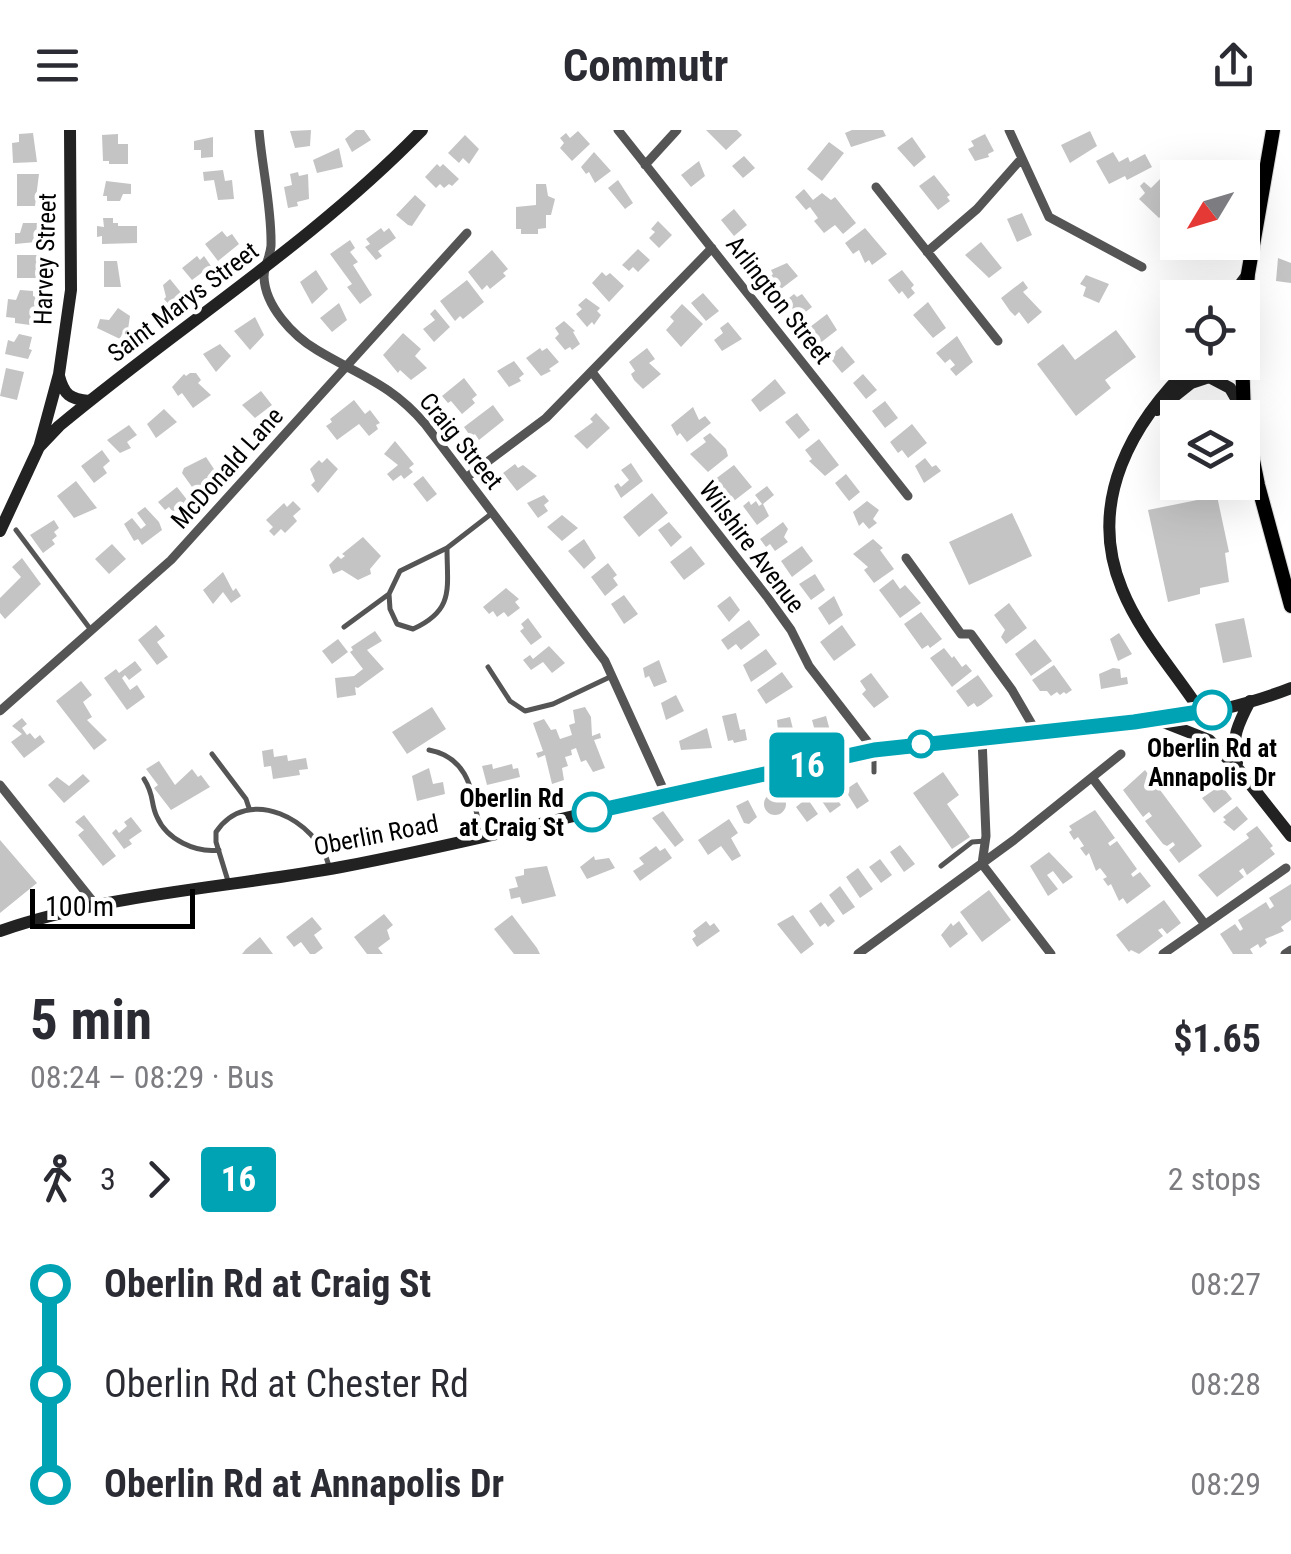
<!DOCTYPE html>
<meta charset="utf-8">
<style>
:root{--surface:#fff;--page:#f7f7f7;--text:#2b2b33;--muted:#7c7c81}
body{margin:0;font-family:"Roboto Condensed",sans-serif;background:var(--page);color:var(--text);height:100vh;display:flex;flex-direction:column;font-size:38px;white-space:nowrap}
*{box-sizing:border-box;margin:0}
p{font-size:32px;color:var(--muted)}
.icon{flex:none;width:55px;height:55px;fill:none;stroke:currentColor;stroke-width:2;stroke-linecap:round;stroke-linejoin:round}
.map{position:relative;height:824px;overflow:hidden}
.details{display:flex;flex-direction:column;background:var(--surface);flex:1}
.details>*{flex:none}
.badge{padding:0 20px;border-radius:8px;font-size:35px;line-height:65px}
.needle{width:65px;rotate:232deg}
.buttons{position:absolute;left:1160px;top:30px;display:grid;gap:20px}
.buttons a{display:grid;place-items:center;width:100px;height:100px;border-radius:0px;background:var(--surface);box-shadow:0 10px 40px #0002;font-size:50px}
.scale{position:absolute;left:30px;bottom:25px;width:165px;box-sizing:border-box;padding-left:10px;border:5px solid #000;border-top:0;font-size:28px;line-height:35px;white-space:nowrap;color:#000;-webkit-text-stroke:8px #fff;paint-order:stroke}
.map>.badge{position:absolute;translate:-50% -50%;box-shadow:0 0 0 5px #fff}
.legs{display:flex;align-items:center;gap:15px;height:110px;padding:0 30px;font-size:32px}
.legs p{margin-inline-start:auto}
.summary{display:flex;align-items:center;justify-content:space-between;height:170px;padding:0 30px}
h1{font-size:55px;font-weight:700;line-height:75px}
ul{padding:0 30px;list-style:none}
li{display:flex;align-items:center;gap:35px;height:100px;font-size:38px}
li i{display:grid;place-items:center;width:15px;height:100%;margin:0 12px;background:currentColor}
li i::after{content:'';width:25px;height:25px;margin:-12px;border:8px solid;border-radius:50%;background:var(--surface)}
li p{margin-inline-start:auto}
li:first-child i{background:linear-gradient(#0000 50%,currentColor 0)}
li:last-child i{background:linear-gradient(currentColor 50%,#0000 0)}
header{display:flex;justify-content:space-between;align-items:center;height:130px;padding:0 30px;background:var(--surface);font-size:45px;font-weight:700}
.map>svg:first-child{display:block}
.building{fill:#c4c4c4}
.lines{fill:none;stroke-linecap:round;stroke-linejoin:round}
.primary-casing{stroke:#dbdbdb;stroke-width:16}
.lane{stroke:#555;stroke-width:5}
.street{stroke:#555;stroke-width:9}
.secondary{stroke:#222;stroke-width:12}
.primary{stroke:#000;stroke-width:14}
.line-1-casing{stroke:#fff;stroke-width:22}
.line-1{stroke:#00a3b4;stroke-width:15}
.stop-1-dot{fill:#fff;stroke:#00a3b4;stroke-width:5}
.labels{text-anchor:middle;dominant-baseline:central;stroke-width:9;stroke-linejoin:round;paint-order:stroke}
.street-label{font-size:25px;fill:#000;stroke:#fff}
.stop-label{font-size:25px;font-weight:bold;fill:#000;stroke:#fff}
</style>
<header><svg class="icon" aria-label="menu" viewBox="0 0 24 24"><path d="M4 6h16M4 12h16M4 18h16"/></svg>Commutr<svg class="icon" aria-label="share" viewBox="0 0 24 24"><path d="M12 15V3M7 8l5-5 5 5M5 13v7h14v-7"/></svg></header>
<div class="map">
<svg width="1291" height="824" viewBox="0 0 1291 824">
<rect width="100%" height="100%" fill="#fff"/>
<!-- building -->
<path class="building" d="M311,0l-1,16 -15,2 -5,-17z
M356,0h8l7,10 -19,12 -7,-13z
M706,0h31l5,5 -16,15z
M852,0h31l3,6 -35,11 -6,-14z
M578,1l12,13 -18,17 -12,-13 4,-5 -4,-5 6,-5 4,5z
M1090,1l7,15 -27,17 -9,-18z
M33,3l4,29 -24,1 -1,-20 7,-1v-8z
M118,4v10h10v20h-19v-3h-6l-1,-26z
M985,4l9,17 -6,3 1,3 -14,4 -7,-12 6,-3 -3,-5z
M465,5l14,14 -10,15 -6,-6 -4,5 -11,-10z
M213,7v20l-12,1v-8h-7v-9z
M912,7l14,20 -12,10 -17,-19z
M829,12l15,11 -22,28 -15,-12z
M339,18l4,19 -26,6 -4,-13z
M594,22l17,19 -16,12 -6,-11 -3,2 -5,-7z
M1113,22l6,10 9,-5 2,5 15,-8 7,13 -25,13 -2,-4 -16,8 -13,-23z
M744,26l11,12 -12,10 -11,-12z
M699,31l6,15 -14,11 -10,-12z
M437,34l3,3 3,-3 16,15 -7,7 -3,-2 -5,4 -4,-4 -4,4 -11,-11z
M223,40l2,11 7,-1 2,19 -16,1 -4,-20 -10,1 -1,-9z
M298,42l1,4 9,-2 1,25 -12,3 1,4 -10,2 -4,-21 8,-2 -2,-11z
M17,44h22l-4,32h-18z
M934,45l16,20 -3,2 3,4 -12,9 -19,-24z
M1161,48l6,5 -6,7 17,18 -9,10 -5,-5 -5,5 -20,-19 6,-6 -5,-7 4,-4 7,6z
M618,50l15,23 -8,6 -17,-21z
M106,51l25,3v10h-8l-3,7h-13v-5h-4z
M536,54h10l2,12 7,3 -4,16h-5v13l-8,1v5h-17v-5h-5v-22l20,-2z
M804,59l9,11 9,-7 9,7 4,-3 21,26 -13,11 -8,-9 -11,8 -10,-12 4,-3 -8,-11 -4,3 -11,-13z
M415,65l11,10 -14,21 -4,-1 -12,-10z
M734,79l13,16 -13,11 -13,-16z
M1022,83l10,22 -15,7 -10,-23z
M103,88h10v5h5v3h19v17l-35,1v-8l-5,1v-11l7,1z
M658,91l14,14 -13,13 -10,-10 6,-6 -4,-3z
M23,93h14l-1,19 -21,2v-11h5z
M381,98l3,4 5,-4 7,10 -18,13 4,5 -6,4 -11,-13 5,-3 -4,-5z
M865,98l22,26 -15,11 -3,-5 -4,3 -6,-13 -6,4 -8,-11z
M222,101l5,6 5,-3 7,10 -21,17 -13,-17z
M350,110l5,8 -5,4 8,10 -5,3 19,30 -12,9 -13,-17 5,-3 -22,-30z
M981,112l21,26 -13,10 -24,-23z
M638,119l12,11 -12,12 -5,-5 -4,4 -7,-6z
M492,120l16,19 -5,4 3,3 -16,13 -3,-4 -5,5 -14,-18z
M17,125h20v23h-20z
M197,126l3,4 4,-4 7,10 -19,14 -10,-12z
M1278,128l13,5v20l-15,-2z
M104,131h13l4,26h-17z
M787,133l11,13 -21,16 -3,-4 -2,2 -5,-6v-5l6,-5 -2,-4z
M316,140l12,19 -16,15 -12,-22z
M902,140l12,15 -3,3 4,5 -7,6 -6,-8 -3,3 -11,-14z
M602,142l4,4 4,-3 14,13 -15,16 -17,-19z
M1086,145l23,9 -10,19 -16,-7 3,-9 -6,-3z
M170,149l13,16 -13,11 -6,-7 2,-2 -3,-12z
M467,150l17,22 -21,17 -3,-3 -5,5 -15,-20z
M1023,151l5,7 -5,4 19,20 -14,12 -9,-12 -4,4 -5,-5 -9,-13z
M20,160l13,1v5l3,1 -2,24 -4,-1v5l-15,-2v-5l-9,-1 2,-18 8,1z
M703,163l16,18 -13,10 -15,-18z
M794,164l3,3 5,-3 10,13 -13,10 -10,-13 3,-3 -3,-3z
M586,168l14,10 -3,3 4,4 -7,10 -2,-3 -5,5 -11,-13 6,-5 -4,-4z
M928,172l18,26 -13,10 -20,-23z
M339,173l8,17 -15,12 -12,-14z
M682,174l21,20 -22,23 -15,-17 8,-9 -4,-4z
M118,178l12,8 -3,20 -5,-2 -2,5 -23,-11 3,-9 9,1z
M435,179l15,18 -16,15 -11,-13 12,-9 -5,-6z
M827,184l10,16 -22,17 -15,-20 6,-5 4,5z
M255,187l9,18 -14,15 -16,-19z
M564,191l11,10 -2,1 7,12 -8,6 -2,-3 -5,3 -10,-12 4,-4 -4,-6z
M728,192l14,17 -20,12 -8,-11 9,-7 -3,-5z
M1116,200l20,27 -31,23 6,8 -35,28 -39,-52 26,-20 12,16z
M403,203l18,16 -6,7 12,12 -16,12 -11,-10 -2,3 -15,-18z
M19,204l13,3 -3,12 3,1 -4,9 -23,-5 3,-14 6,2z
M957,206l16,26 -17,14 -6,-7 5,-4 -5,-6 -5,4 -9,-10z
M220,214l11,12 -15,16 -13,-18z
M842,216l13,16 -13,11 -13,-16z
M540,218l2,3 5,-3 12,14 -10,7 2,2 -10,5 -15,-18z
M647,218l8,11 -6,4 12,11 -18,15 -9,-9 -3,-6 4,-3 -6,-9z
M514,231l10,13 -5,4 2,3 -12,6 -12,-16z
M6,238l18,4 -7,28 -17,-4z
M190,243h6l5,7 -3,3 13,12 -18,13 -11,-15 -4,3 -6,-9 12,-13 2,2z
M863,244l14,16 -11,9 -13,-16z
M464,248l13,17 -5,4 3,4 -13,11 -11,-13 -3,2 -6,-7z
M775,249l11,14 -26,19 -9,-12z
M261,261l11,14 -17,13 -13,-13z
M354,270l11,14 5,-4 10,13 -4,2 2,4 -9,7 -10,-12 -22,16 -11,-14 6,-4 -2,-3z
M885,271l13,17 -13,10 -13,-17z
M493,275l11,15 -25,20 -4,-6 -4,3 -7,-10z
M693,277l6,13 6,-4 6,7 -24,19 -7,-9 -3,3 -6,-11z
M164,279l13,13 -21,16 -9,-14z
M596,283l14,15 -23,21 -13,-13 19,-14 -3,-3z
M797,283l13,17 -11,9 -14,-17z
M912,294l15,19 -19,15 -6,-8 -4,3 -8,-11z
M129,295l8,10 -10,7 4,6 -11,5 -13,-13z
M710,303l16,16 2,7 -20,16 -18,-18 16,-12 -3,-4z
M819,309l20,26 -14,11 -16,-15 3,-2 -7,-9z
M395,311l19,23 -5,4 4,4 -9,7 -3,-4 -8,6 -6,-7 11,-9 -14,-11z
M102,320l8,11 -7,6 4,6 -13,10 -13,-17z
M206,327l12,18 -21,19 -15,-21 2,-5z
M327,328l11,11 -20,24 -7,-8 4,-4 -5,-12 9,-9 3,3z
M925,328l7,9 4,-2 5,6 -17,12 -9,-17z
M631,333l12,18 -22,17 -7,-12 4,-3 3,4 8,-7 -8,-10z
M515,334l3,4 5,-3 14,11 -20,15 -14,-18z
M734,335l18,22 -22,17 -16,-24z
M846,344l14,18 -11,9 -14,-18z
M423,346l14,18 -10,8 -14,-18z
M76,351l21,27 -23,10 -17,-22z
M767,356l7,9 -11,9 6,12 -12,9 -14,-19 6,-5 2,4 5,-4 3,5 3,-2 -7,-9z
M177,357l11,14 -15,11 -4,-5 -4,3 -7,-8z
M652,363l16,20 -29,24 -16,-20z
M544,365l5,6 -5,4 4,6 -10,7 -11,-15z
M1217,366l12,56 -4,1 4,29 -29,6v6l-32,8 -20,-92z
M293,371l8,8 -8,7 4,5 -12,12 -4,-4 -7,7 -5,-5 4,-4 -7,-7 18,-17 3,4z
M867,371l12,9 -6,9 4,4 -8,6 -6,-7 -4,4 -6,-14z
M145,377l14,15 3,8 -20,15 -4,-6 -4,2 -10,-17 8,-6 9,11 5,-4 -9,-12z
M1012,383l20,43 -63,29 -20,-43z
M562,385l16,13 -16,13 -15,-14z
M54,390l5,8 -5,4 3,4 -5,4 3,4 -12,9 -13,-18z
M669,392l13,15 -11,10 -13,-17z
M783,392l5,7 -4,8 4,5 -13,9 -5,-7 -4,3 -6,-8z
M363,407l18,19 -11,13 1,5 -13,6 -16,-10 -9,4 -4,-9 9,-9 3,3 4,-3 -3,-2z
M584,409l12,19 -12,11 -16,-18z
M873,409l10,9 -3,2 14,19 -20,14 -10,-13 4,-3 -15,-13z
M112,414l14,15 -17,15 -14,-15z
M691,416l14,18 -21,16 -14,-18z
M802,416l11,15 -21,16 -11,-16z
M22,428l19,26 -36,35 -5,-6v-15l21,-21 -9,-10z
M608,433l9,12 -4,3 5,7 -13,11 -14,-19z
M223,442l10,19 3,-3 5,8 -10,7 -8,-11 -10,12 -10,-14z
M815,444l10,16 -14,10 -12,-16z
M893,449l7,10 5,-4 16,18 -21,15 -21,-28z
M506,458l13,11 -4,3 5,6 -12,9 -4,-5 -7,5 -4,-6 -4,3 -6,-7z
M624,465l14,19 -14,10 -13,-20z
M730,466l10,14 -11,12 -12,-16z
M834,466l9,19 -14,10 -11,-17z
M1009,473l18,25 -21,16 -5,-7 4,-7 -11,-15z
M921,482l21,27 -12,9 -2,-3 -6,4 -18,-25z
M528,488l14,19 -11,8 -11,-14 4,-3 -3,-4z
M1244,488l8,39 -29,6 -8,-39z
M749,490l11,15 -19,15 -5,-6 -8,6 -7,-10z
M156,495l9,11 -8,6 11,15 -11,8 -19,-25z
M842,495l14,20 -22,16 -14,-19z
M375,501l7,10 -15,9 17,19 -26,19 -3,-1 1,8 -19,3 -2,-20 19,-2 9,-7 -13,-17 3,-2 -2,-3z
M1119,503l13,21 -14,7 -8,-22z
M338,509l10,13 -16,12 -10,-13z
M1035,509l17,22 -21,15 -16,-22z
M549,516l16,17 -13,10 -9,-11 -12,8 -8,-10 7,-5 3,4z
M944,518l8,10 2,-2 8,11 4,-3 6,7 -20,16 -22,-29z
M766,519l11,15 -26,18 -8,-17z
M659,530l8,22 -13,5 -5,-11 -4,2 -2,-10z
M135,531l7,9 -13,10 -4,-5 -3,3 8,12 7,-5 8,12 -18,13 -23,-32 12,-9 3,4z
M1054,535l18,25 -6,4 -2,-2 -4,3 -3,-3 -6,4 -4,-5h-7l-8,-11z
M1113,538l7,1 1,9 6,-1 1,7 -27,5 -2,-15z
M782,542l11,15 -27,17 -9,-14z
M871,543l18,24 -15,11 -12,-14 4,-4 -6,-9z
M978,545l15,21 -12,9 -4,2 -3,-4 -6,4 -12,-16z
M81,551l11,14 -9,7 9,15 -5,3 20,20 -13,10 -38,-49z
M676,565l8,16 -18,9 -5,-17z
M432,577l14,22 -39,25 -15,-22z
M585,577l6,10 1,19 8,-3 1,5 -7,2 11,28 -12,4 -7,-12 -5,2 -5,-14 -5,2 1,5 -7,2 3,9 -6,2 2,12 -12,4 -7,-29 -7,3 -2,-5 7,-2 -10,-28 11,-4 7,11 5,-1 4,10 12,-4 -3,-10 6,-2 -2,-13z
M736,583l4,17 5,-1 2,11 -13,3 -1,-3 -5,1 -6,-25z
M826,586l6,22 -14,4 -6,-22z
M790,587l5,20 -16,4 -2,-21z
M22,588l5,6 -5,4 5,7 3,-2 5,6 5,-4 5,7 -21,16 -13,-16 11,-8 -10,-8z
M707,598l5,20 -31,2 -2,-9z
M273,619l1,8 13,-2 1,6 18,-3 2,11 -9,1 1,5 -27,4 -2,-13 -7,1 -2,-16z
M159,631l16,24 17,-16 6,8 3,-2 9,12 -39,23 -17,-22 4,-3 -12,-16z
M492,634l1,5 19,-5 1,5 5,-1 2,9 -33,8 -5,-19z
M429,638l4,16 10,-2 2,12 -28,7 -5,-25z
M1145,640l57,76 -23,17 -10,-13 6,-5 -2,-3 -6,4 -4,-2 -18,-23 7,-5 -3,-4 -6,5 -20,-27z
M943,642l16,23 -12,9 23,33 -18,12 -39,-56z
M83,644l7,7 -26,22 -16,-18 9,-8 12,9z
M857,652l12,19 -12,8 -12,-19z
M827,654l14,21 -11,8 -15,-22z
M1221,655l11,14 -18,14 -12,-15z
M764 674a11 11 0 1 1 22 0a11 11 0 1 1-22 0Z
M807,668l11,16 -11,8 -11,-15z
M748,670l9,17 -8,7 -5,-1 -8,-17z
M1237,676l11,13 -14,12 -11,-9 3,-2 -3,-3z
M1095,680l20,28 -7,5 2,3 7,-5 20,28 -6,5 2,3 7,-5 11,14 -24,18 -4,-6 -4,3 -8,-17 -3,2 -5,-7 4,-2 -7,-9 -4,3 -7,-18 -3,3 -6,-8 4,-2 -6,-9 -4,3 -5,-8 3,-2 -3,-4z
M663,681l21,29 -9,7 -23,-29z
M84,685l32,41 -13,10 -25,-31 6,-5 -9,-8z
M131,687l11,14 -13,9 3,4 -8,5 -12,-16 4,-4 3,4 8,-7 -3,-4z
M729,689l9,14 -7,5 10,18 -9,5 -11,-15 -13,9 -10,-15z
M1257,696l16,20 -3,2 5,6 -28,21 -4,-7 -4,3 5,6 -27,20 -19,-22 51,-37 -3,-4z
M0,710l37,43 -37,30z
M900,715l15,19 -11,8 -14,-20z
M656,716l4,5 5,-3 7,10 -32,23 -7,-10 11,-7 -5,-6z
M1049,722l24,25 -10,7 -10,-13 -6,4 11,14 -10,7 -18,-30z
M594,726l1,4 14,-2 6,10 -28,11 -7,-12z
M880,729l12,16 -11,8 -12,-16z
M547,736l9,30 -34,8 -2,-7 -9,2 -2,-10 9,-2 -3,-10 9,-2v-6z
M858,738l15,21 -13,9 -14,-21z
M1291,754v36l-10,7 3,4 -19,8 2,4 -7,5 -2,-4 -8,5 3,5h-20l-13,-20 15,-10 5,7 3,-2 -5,-9 28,-18 4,7 4,-3 -5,-8z
M840,756l15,21 -12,8 -14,-20z
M989,760l22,30 -29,22 -22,-30z
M1164,770l17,23 -14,11 -5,-6 -4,2 5,6 -24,18 -8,-4 -2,2 -13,-17z
M821,772l14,19 -7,6 -3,-4 -5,4 -11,-16z
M384,784l9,11 -6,5 3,9 -12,9 5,6h-16l-13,-17z
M512,785l25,33 3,6h-26l-20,-25z
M793,785l21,29 -13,10 -24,-30z
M312,787l10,12 -8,6 9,13 -8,6h-5l-9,-12 -7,5 -8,-10z
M706,791l4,5 4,-3 6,8 -23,16 -5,-8 4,-3 -3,-5z
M959,791l9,13 -18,14 -9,-13 10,-12 2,3z
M260,807l13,17h-31l4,-5z"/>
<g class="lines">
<defs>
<path id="primary" d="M1242,217l6,-73 25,-144
M1242,227l2,59 14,69 33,121"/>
</defs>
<!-- primary casing -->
<use href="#primary" class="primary-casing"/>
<!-- lane -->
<path class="lane" d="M16,400l75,100
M389,464l1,15 7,15 16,5c42,-19 34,-41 34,-81
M344,497l45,-33 11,-23 47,-23 44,-34
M488,537l22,34 15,10 28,-7 59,-28
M429,620c43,8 43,47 52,83
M874,620v22
M212,624l34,45 3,9
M144,649c11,17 6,24 13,38 10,23 39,36 62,33
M941,736l31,-24 13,-1
M228,751l-12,-39v-10c32,-48 101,-12 113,34"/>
<!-- street -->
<path class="street" d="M259,0c3,38 13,78 12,116 -1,11 -7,20 -7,31 1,29 29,59 53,73 43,26 74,34 108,74l180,237 61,134
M618,0l290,366
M1009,0l40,87 93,50
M645,35l32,-35
M876,57l122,154
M927,122l50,-43 45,-51
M592,242l176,226 23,32 18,36 65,84
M467,347l79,-59 166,-170
M906,428l55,76h10l41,56 25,43
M0,581l171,-151 296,-327
M982,608l4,98 -4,28 69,90
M1093,649l111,144
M0,655l95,119
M858,824l156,-114 107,-86
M1163,824l123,-86
M1285,824l6,-4"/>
<!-- secondary -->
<path class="secondary" d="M1230,168l18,-24
M1195,232c-63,59 -109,140 -73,227 18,45 53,83 79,123
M59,246c5,19 11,23 30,25
M1157,280l34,-27 18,-6 21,11 11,19
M40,314l19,-70 12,-84 -1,-160
M0,401l39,-84 20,-21c120,-100 253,-183 363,-296
M1158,590l51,20 30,30 52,66
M1237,633c-8,-22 3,-43 13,-62
M0,801c111,-38 227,-43 341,-64 179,-34 354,-84 532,-117 134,-25 290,-11 418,-62"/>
<!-- primary -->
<use href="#primary" class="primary"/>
</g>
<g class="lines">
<defs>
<path id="line-1" d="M592,682l282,-62 260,-28 78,-12"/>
</defs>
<!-- line-1 casing -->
<use href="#line-1" class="line-1-casing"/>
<!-- line-1 -->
<use href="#line-1" class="line-1"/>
</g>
<!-- markers -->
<g class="stop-1-dot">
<circle cx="1212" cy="580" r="18"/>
<circle cx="921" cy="614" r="12"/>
<circle cx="592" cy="682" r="18"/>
</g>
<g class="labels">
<!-- street labels -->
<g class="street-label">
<text transform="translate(45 129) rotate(-88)">Harvey Street</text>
<text transform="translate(779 170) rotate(52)">Arlington Street</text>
<text transform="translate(183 172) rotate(-37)">Saint Marys Street</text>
<text transform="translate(461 311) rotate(51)">Craig Street</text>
<text transform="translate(227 338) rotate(-48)">McDonald Lane</text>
<text transform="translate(752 417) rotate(53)">Wilshire Avenue</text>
<text transform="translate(376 705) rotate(-11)">Oberlin Road</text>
</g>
<!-- stop labels -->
<g class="stop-label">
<text x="1212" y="618">Oberlin Rd at<tspan x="1212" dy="29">Annapolis Dr</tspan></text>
<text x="564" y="668" text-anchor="end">Oberlin Rd<tspan x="564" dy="29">at Craig St</tspan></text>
</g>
</g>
</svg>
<div class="buttons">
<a><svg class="needle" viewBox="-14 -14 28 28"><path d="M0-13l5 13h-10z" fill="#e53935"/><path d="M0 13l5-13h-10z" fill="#7c7c81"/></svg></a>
<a><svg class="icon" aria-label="locate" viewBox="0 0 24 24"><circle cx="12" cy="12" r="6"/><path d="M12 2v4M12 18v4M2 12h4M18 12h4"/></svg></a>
<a><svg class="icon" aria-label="layers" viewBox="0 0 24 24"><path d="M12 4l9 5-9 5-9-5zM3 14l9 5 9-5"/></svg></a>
</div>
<div class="scale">100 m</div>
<b class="badge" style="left:807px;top:635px;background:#00a3b4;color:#fff">16</b>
</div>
<section class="details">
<div class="summary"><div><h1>5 min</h1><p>08:24 – 08:29 · Bus</p></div><b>$1.65</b></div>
<div class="legs"><svg class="icon" aria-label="walk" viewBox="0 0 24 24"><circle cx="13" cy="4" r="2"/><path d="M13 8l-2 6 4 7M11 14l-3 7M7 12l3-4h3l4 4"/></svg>3<svg class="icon" aria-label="forward" viewBox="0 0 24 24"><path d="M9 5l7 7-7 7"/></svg><b class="badge" style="background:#00a3b4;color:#fff">16</b><p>2 stops</p></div>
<ul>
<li><i style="color:#00a3b4"></i><b>Oberlin Rd at Craig St</b><p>08:27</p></li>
<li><i style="color:#00a3b4"></i><span>Oberlin Rd at Chester Rd</span><p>08:28</p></li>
<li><i style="color:#00a3b4"></i><b>Oberlin Rd at Annapolis Dr</b><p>08:29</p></li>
</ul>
</section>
